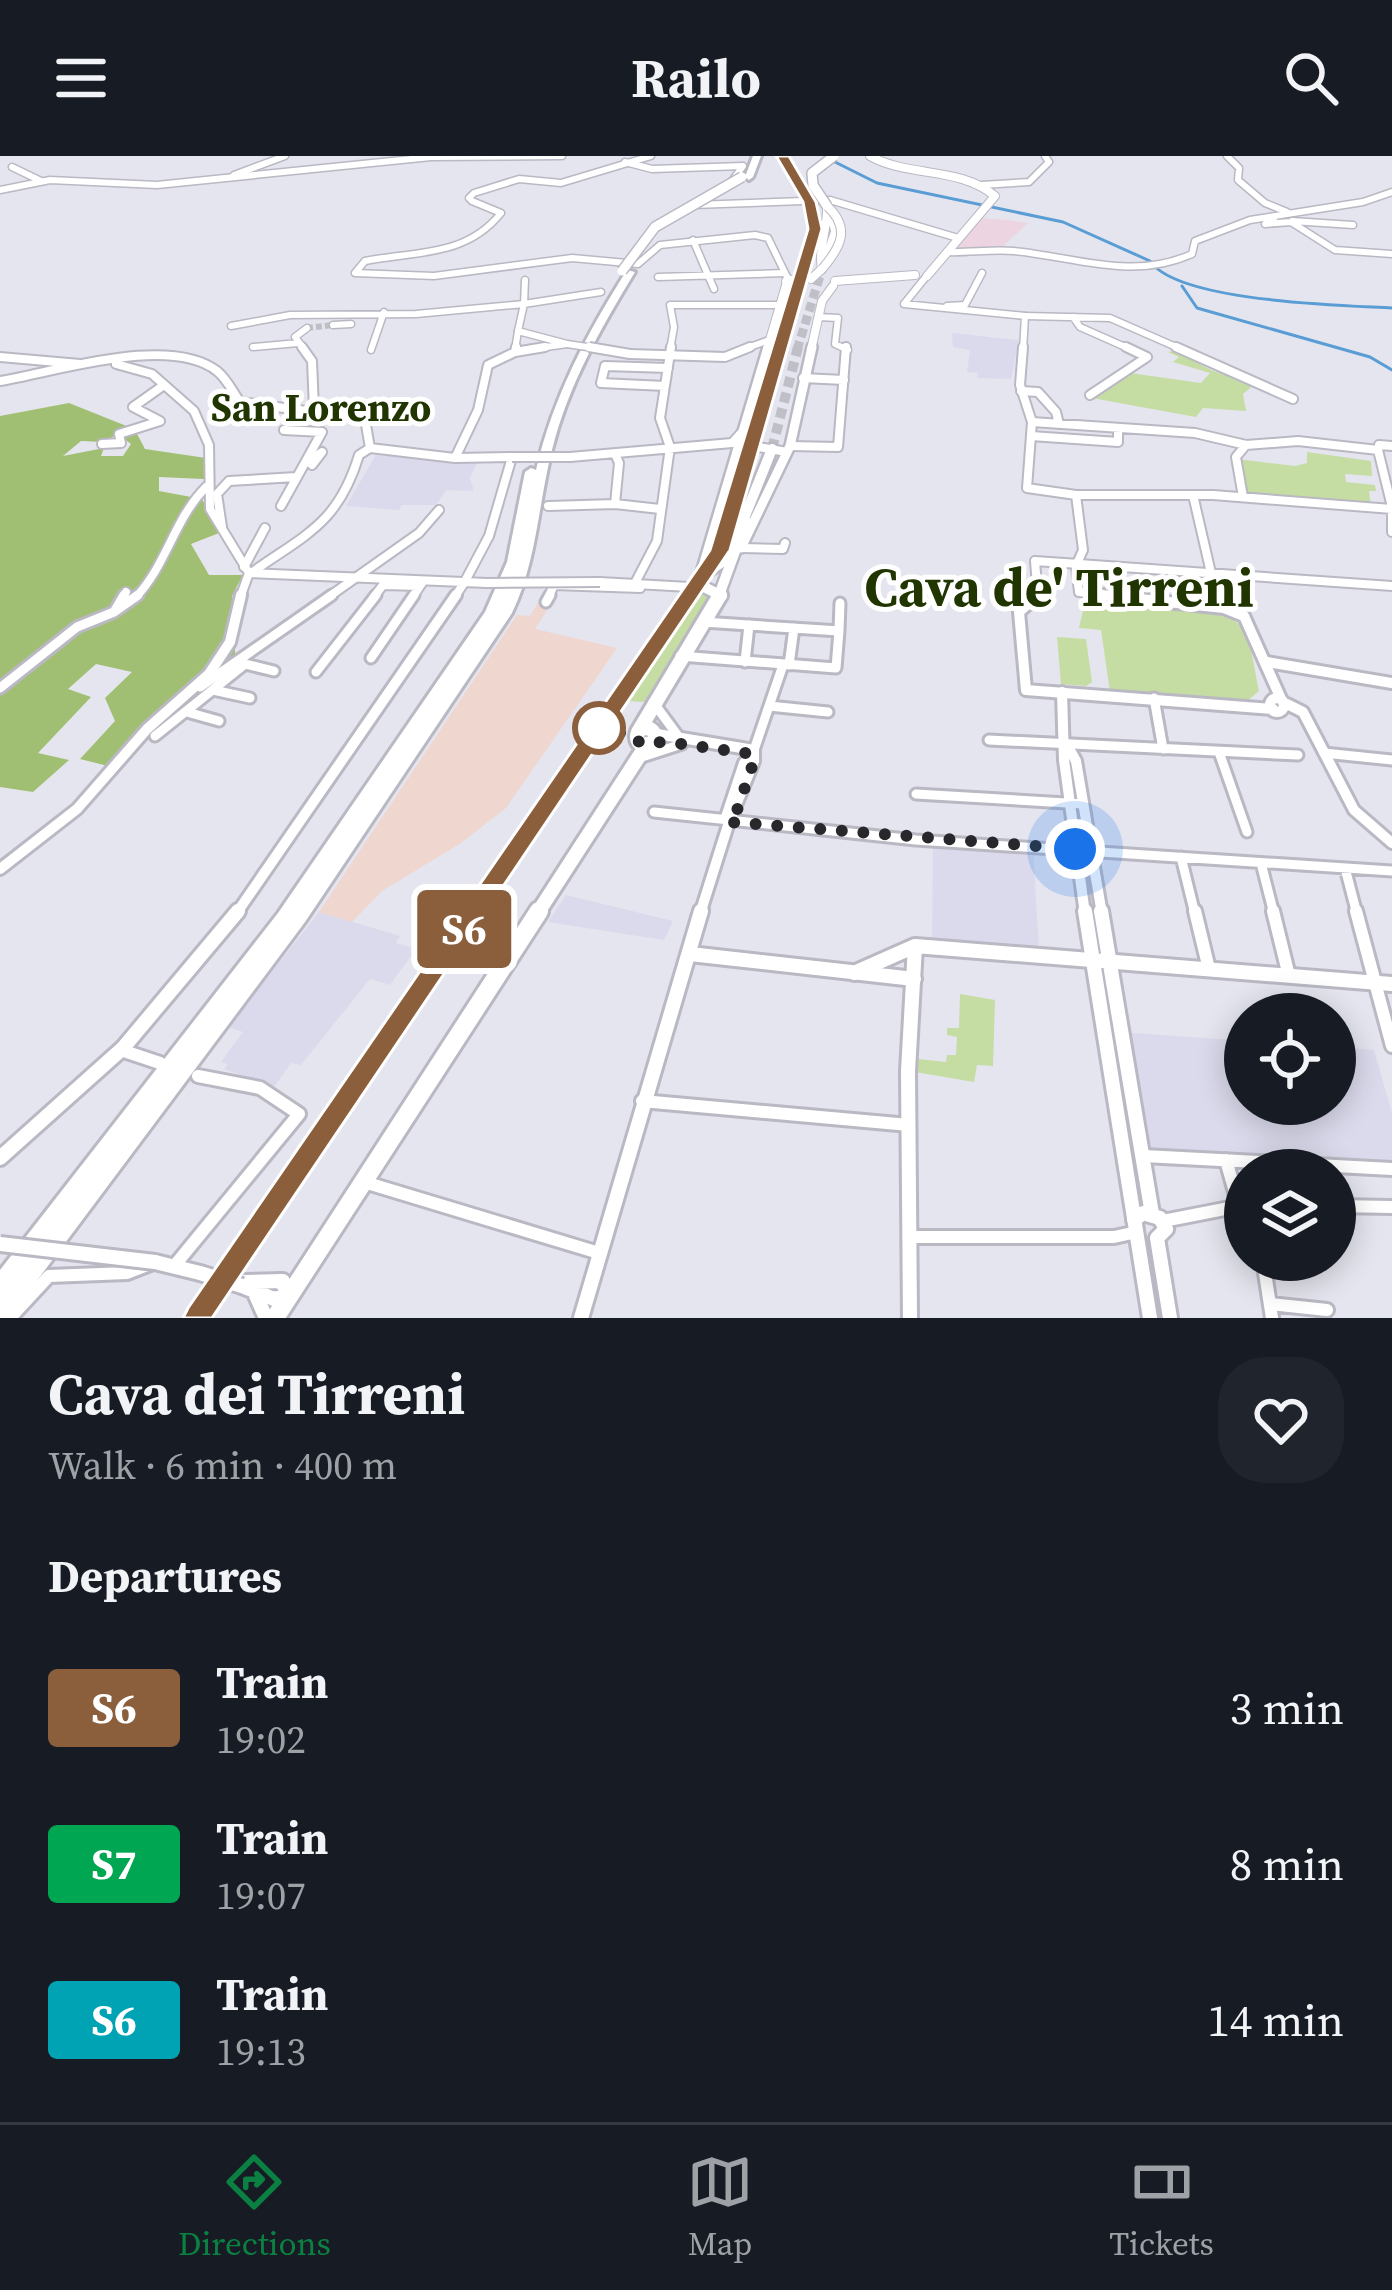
<!DOCTYPE html>
<meta charset="utf-8">
<style>
:root{--surface:#171b24;--page:#20242c;--text:#f1f3f6;--muted:#9ea1a6;--line:#363941;--accent:#0b8043}
body{margin:0;font-family:"Source Serif 4",serif;background:var(--page);color:var(--text);height:100vh;display:flex;flex-direction:column;font-size:45px;white-space:nowrap}
*{box-sizing:border-box;margin:0}
p{font-size:39px;color:var(--muted)}
.icon{flex:none;width:66px;height:66px;fill:none;stroke:currentColor;stroke-width:2;stroke-linecap:round;stroke-linejoin:round}
.map{position:relative;height:1162px;overflow:hidden}
.drawer{display:flex;flex-direction:column;background:var(--surface);flex:1}
.drawer>*{flex:none}
.badge{padding:0 24px;border-radius:9px;font-size:42px;line-height:78px}
.fabs{position:absolute;left:1224px;top:837px;display:grid;gap:24px}
.fabs a{display:grid;place-items:center;width:132px;height:132px;border-radius:50%;background:var(--surface);box-shadow:0 6px 30px #0003;font-size:60px}
.you{position:absolute;width:60px;height:60px;margin:-30px;border:9px solid #fff;border-radius:50%;background:#1a73e8;box-shadow:0 0 0 18px #1a73e833}
.map>.badge{position:absolute;translate:-50% -50%;box-shadow:0 0 0 6px #fff}
h2{padding:0 48px;font-size:45px;line-height:108px}
.round{display:grid;place-items:center;flex:none;width:126px;height:126px;border-radius:48px;background:var(--page)}
.overview{display:flex;align-items:center;justify-content:space-between;height:204px;padding:0 48px}
h1{font-size:57px;font-weight:700;line-height:90px}
ul{padding:0;list-style:none}
li{display:flex;align-items:center;gap:36px;height:156px;padding:0 48px}
li div{flex:1}
li b{display:block;font-size:45px}
li em{font-style:normal}
li .badge{min-width:132px;font-weight:700;text-align:center}
header{display:flex;justify-content:space-between;align-items:center;height:156px;padding:0 48px;background:var(--surface);font-size:54px;font-weight:700}
.tabs{display:flex;justify-content:space-around;align-items:center;height:168px;border-top:3px solid var(--line);background:var(--surface);font-size:33px;color:var(--muted)}
.tabs a{display:grid;justify-items:center;gap:6px}
.tabs .selected{color:var(--accent)}
.map>svg:first-child{display:block}
.built{fill:#dadaec}
.industrial{fill:#efd6ce}
.medical{fill:#ecd5e1}
.green{fill:#c5dda3}
.forest{fill:#a1bf72}
.lines{fill:none;stroke-linecap:round;stroke-linejoin:round}
.stream{stroke:#599dd4;stroke-width:3}
.minor-tunnel{stroke:#bfbfc8;stroke-width:6;stroke-dasharray:6 3;stroke-linecap:butt}
.primary-tunnel-far1{stroke:#bfbfc8;stroke-width:9;stroke-dasharray:9 4.5;stroke-linecap:butt}
.primary-tunnel{stroke:#bfbfc8;stroke-width:10;stroke-dasharray:10 6;stroke-linecap:butt}
.minor-far3-casing{stroke:#b9b8c3;stroke-width:9}
.minor-far2-casing{stroke:#b9b8c3;stroke-width:12}
.minor-far1-casing{stroke:#b9b8c3;stroke-width:15}
.minor-casing{stroke:#b9b8c3;stroke-width:18}
.tertiary-far3-casing{stroke:#b9b8c3;stroke-width:9}
.tertiary-far2-casing{stroke:#b9b8c3;stroke-width:12}
.tertiary-far1-casing{stroke:#b9b8c3;stroke-width:16}
.tertiary-casing{stroke:#b9b8c3;stroke-width:20}
.secondary-far1-casing{stroke:#b9b8c3;stroke-width:10}
.secondary-casing{stroke:#b9b8c3;stroke-width:14}
.primary-far3-casing{stroke:#b9b8c3;stroke-width:12}
.primary-far2-casing{stroke:#b9b8c3;stroke-width:15}
.primary-far1-casing{stroke:#b9b8c3;stroke-width:20}
.primary-casing{stroke:#b9b8c3;stroke-width:24}
.motorway-casing{stroke:#b9b8c3;stroke-width:6}
.minor-far3{stroke:#fff;stroke-width:6}
.minor-far2{stroke:#fff;stroke-width:8}
.minor-far1{stroke:#fff;stroke-width:9}
.minor{stroke:#fff;stroke-width:12}
.tertiary-far3{stroke:#fff;stroke-width:6}
.tertiary-far2{stroke:#fff;stroke-width:8}
.tertiary-far1{stroke:#fff;stroke-width:10}
.tertiary{stroke:#fff;stroke-width:14}
.secondary-far1{stroke:#fff;stroke-width:8}
.secondary{stroke:#fff;stroke-width:9}
.primary-far3{stroke:#fff;stroke-width:9}
.primary-far2{stroke:#fff;stroke-width:10}
.primary-far1{stroke:#fff;stroke-width:14}
.primary{stroke:#fff;stroke-width:18}
.motorway{fill:#fff;fill-rule:evenodd}
.rail-far1{stroke:#525258;stroke-width:3}
.rail{stroke:#525258;stroke-width:4.5}
.minor-bridge-casing{stroke:#b9b8c3;stroke-width:12;stroke-linecap:butt}
.tertiary-bridge-far2-casing{stroke:#b9b8c3;stroke-width:9;stroke-linecap:butt}
.tertiary-bridge-far1-casing{stroke:#b9b8c3;stroke-width:12;stroke-linecap:butt}
.tertiary-bridge-casing{stroke:#b9b8c3;stroke-width:20;stroke-linecap:butt}
.secondary-bridge-casing{stroke:#b9b8c3;stroke-width:10;stroke-linecap:butt}
.primary-bridge-casing{stroke:#b9b8c3;stroke-width:12;stroke-linecap:butt}
.motorway-bridge-casing{stroke:#b9b8c3;stroke-width:12;stroke-linecap:butt}
.minor-bridge{stroke:#fff;stroke-width:8}
.tertiary-bridge-far2{stroke:#fff;stroke-width:6}
.tertiary-bridge-far1{stroke:#fff;stroke-width:8}
.tertiary-bridge{stroke:#fff;stroke-width:14}
.secondary-bridge{stroke:#fff;stroke-width:8}
.primary-bridge{stroke:#fff;stroke-width:9}
.motorway-bridge{stroke:#fff;stroke-width:9}
.line{fill:#8b5e3c;stroke:#fff;stroke-width:3}
.walk{stroke:#28282c;stroke-width:12;stroke-dasharray:0 21.6}
.stop-dot{fill:#fff;stroke:#8b5e3c;stroke-width:6}
.labels{text-anchor:middle;dominant-baseline:central;stroke-width:10;stroke-linejoin:round;paint-order:stroke}
.far-neighbourhood-label{font-size:39px;font-weight:bold;fill:#203500;stroke:#fff}
.district-label{font-size:54px;font-weight:bold;fill:#203500;stroke:#fff}
</style>
<header><svg class="icon" aria-label="menu" viewBox="0 0 24 24"><path d="M4 6h16M4 12h16M4 18h16"/></svg>Railo<svg class="icon" aria-label="search" viewBox="0 0 24 24"><circle cx="10" cy="10" r="6"/><path d="M15 15l6 6"/></svg></header>
<div class="map">
<svg width="1392" height="1162" viewBox="0 0 1392 1162">
<rect width="100%" height="100%" fill="#e5e5ef"/>
<!-- built -->
<path class="built" d="M952,177l67,7 -8,39 -34,-1 1,-5 -11,-1 3,-22 -17,-3z
M376,299l101,8 -7,15 4,13 -28,-1 -10,15h-34l-3,5 -53,-4z
M933,686l100,8 6,99 -107,-9z
M566,739l107,26 -9,19 -116,-18z
M319,756l81,24 -4,7 20,6 -26,36 -20,-6 -69,86 -10,-2 -17,24 -50,-18 4,-5 -7,-2 22,-30 -15,-5z
M1122,876l123,9v63h90v-57l39,3 18,63v56l-248,-13z"/>
<!-- industrial -->
<path class="industrial" d="M538,447l13,1 -16,25 82,19 -111,160 -45,35 -79,48 -30,31 -33,-10 198,-297 13,1z"/>
<!-- medical -->
<path class="medical" d="M978,62l29,2 21,3 -28,26 -46,1z"/>
<!-- green -->
<path class="green" d="M1174,195l39,20 42,13 -12,10 3,17 -43,-3 -7,9 -104,-19 38,-25 71,10 9,-10 -37,-11 6,-5 -11,-5z
M1307,296l64,9 1,15 -27,-2 1,8 29,3 1,6h-7l2,16 -128,-10 -6,-38 58,7 12,-3z
M702,438l13,2 -69,106 -22,-1z
M1104,446c27,3 123,4 138,25 10,15 13,47 17,64l-13,11 -136,-10 -9,-62 -22,-2 5,-22z
M1057,481l29,2 6,43 -6,4 -25,-2z
M960,838l35,6 -2,66 -16,-1 -3,17 -59,-10 3,-13 28,3 1,-7h9l1,-18 -10,-2v-7h12z"/>
<!-- forest -->
<path class="forest" d="M69,247l60,24 -25,15 -23,-1 -18,15 41,-8 -3,8h22l8,-12 -9,-7 14,-5 9,17 61,9 -2,21 -45,-2v14l43,8 17,34 -28,11 18,31h34l-11,21 4,73 -128,97 -28,-7 35,-38 -10,-23 27,-26 -36,-8 -28,25 23,8 -53,56 31,7 -36,32 -33,-5v-371z"/>
<g class="lines">
<!-- stream -->
<path class="stream" d="M835,6l42,21 186,39 87,39c28,41 190,44 242,47
M1182,130l15,22 173,49 22,13"/>
<!-- minor-tunnel -->
<path class="minor-tunnel" d="M307,172l26,-3"/>
<!-- primary-tunnel-far1 -->
<path class="primary-tunnel-far1" d="M797,194l27,-87"/>
<!-- primary-tunnel -->
<path class="primary-tunnel" d="M772,293l26,-102"/>
<defs>
<path id="minor-far3" d="M1227,0l12,12 -1,12 27,23 22,9
M625,6l27,7 91,-3 -11,15
M12,11l29,14
M234,19l51,-19
M694,49l136,-5 128,38
M1275,61l-10,7 26,-2 44,28 57,4
M1292,65l61,4
M693,84l21,49
M947,96c22,1 45,-3 67,-1 62,6 118,30 178,3l3,-13 55,-21 113,-18 29,-10
M658,121l127,-4
M947,150l18,-1 17,-32
M1025,160l85,2 73,32
M818,161l20,1 -3,26 13,6
M1073,161l7,10 52,23
M333,169l18,-1
M231,170l59,-11 126,-1 108,-10 1,-24
M518,175l6,-27 77,-12
M253,191l45,-4
M305,194l-10,-13 12,-9
M371,194l13,-38
M670,194l4,-23 -4,-22h109"/>
<path id="minor-far2" d="M302,191l10,14 2,48
M1176,191l117,52
M803,222l41,2
M665,230l-64,-3 4,-17 63,2
M1021,235l17,1 18,20 3,12
M1090,239l57,-38 -21,-10
M226,262l14,-16
M1032,266l163,11 51,12 52,-4 80,9 1,-5 13,1
M1031,280l87,6v-13
M102,288l19,-1 -2,-9 41,-13 -27,-14 31,-22
M790,290l48,1 8,-100
M1378,294l14,57
M615,298l4,9 -4,41 45,5
M570,301l162,-14 10,-11
M455,302l57,-1 -23,79 -25,47
M312,309l10,-13 -9,6
M1076,339h137l179,14
M1193,339l18,78
M1243,341l-7,-40 10,-12
M281,350l41,-74 -38,-2
M548,350l67,-2
M1392,354v22
M222,371l-5,-33 12,-13 67,-4
M741,392l42,1 2,-6
M1079,408l313,22
M244,411l21,-39
M251,417c55,-39 87,-49 108,-118l11,-7
M634,429l23,-44 13,-94 -10,-29 11,-71
M123,442l3,-6
M135,442c32,-33 39,-79 71,-111
M327,442l92,-65 20,-23
M373,442l10,-13 37,1
M412,442l10,-15
M548,442l6,-13 86,3"/>
<path id="minor-far1" d="M124,439l-10,17 24,-17
M546,446l4,-7
M839,475l1,-28
M680,500l156,12 3,-37 -136,-9
M371,502l43,-63
M745,506l4,-37
M245,508l29,7
M789,509l5,-37
M316,516l60,-77
M200,531l132,-92
M0,532l77,-61 37,-15
M213,534l37,8
M1154,542l9,51
M653,546l28,38
M769,550l59,6
M187,556l32,9
M155,580l90,-72 -3,-3
M989,584l309,15
M754,594l29,-85
M1219,596l28,80
M1324,597l68,7
M639,602l43,-14
M916,638l167,10
M654,656l262,28 476,31
M1181,701l14,57
M1261,707l13,51
M1345,712l12,46"/>
<path id="minor" d="M1195,755l14,58
M1273,755l16,65
M1356,755l36,135
M121,894l39,13
M642,945l267,24
M1144,1000l248,13
M1226,1004l13,46
M364,1026l235,71
M1335,1032l6,18
M1335,1050l57,1
M1163,1065l82,-16
M911,1081h203l23,-5
M1263,1104l9,58
M175,1109l124,-151 -39,-26 -62,-12
M1270,1148l57,6
M10,1162l39,-42 78,-3 23,-9"/>
<path id="tertiary-far3" d="M651,0l-90,27 -42,-4 -45,14 -5,5 3,3 29,12c-35,44 -85,38 -136,48l-10,12 79,3 138,-18 66,6 22,-19 95,-10 13,3 20,41
M982,29l47,-3 20,-20 -4,-6
M0,34l50,-10 107,5 274,-28 131,-1
M925,122l-21,26 121,12 -2,34
M515,194l3,-19 49,13 -42,6
M742,194l27,-10"/>
<path id="tertiary-far2" d="M516,191l-1,5 30,-5
M1023,191l-3,38 12,37 -5,66 49,7 7,55 -7,16 3,26 50,6
M630,198l95,3 25,-10
M0,201l80,7
M116,208l36,10 42,37 15,34 1,64 39,64
M0,225c56,-9 169,-47 217,-10 10,8 16,21 23,31l125,17 5,29 85,10 23,-48 10,-45 27,-13
M737,294l10,-5 40,7
M249,417l238,10
M600,426l107,6
M240,442l9,-25
M454,442l10,-15
M1038,442l-3,-37 44,3"/>
<path id="tertiary-far1" d="M1038,439l-19,17 7,78 247,19
M1102,439l122,13 20,8 38,85
M1267,506l125,21
M1062,536l2,68 21,154
M1270 549a7 7 0 1 1 14 0a7 7 0 1 1-14 0Z
M1287,548l16,8 51,98 38,33
M657,578l97,16v11l-25,61
M1067,589l9,16 26,153
M0,713l77,-60 70,-80 62,-55 21,-32 11,-47
M236,758l220,-319
M700,758l29,-92 -3,-5 18,-54 8,-9"/>
<path id="tertiary" d="M1085,755l65,407
M1101,755l51,303
M690,798l224,25
M854,817l61,-27 477,38
M0,1002l123,-110 115,-137
M1134,1064l9,-7 17,5 6,11 -9,9
M1157,1082l13,80
M155,1106l45,11
M245,1126l38,-1
M242,1130l32,13 15,-4 -8,-14
M254,1135l12,27
M581,1162l120,-407
M910,1162l-2,-247 7,-125"/>
<path id="secondary-far1" d="M870,0c40,22 89,10 125,40l-68,80
M788,123l11,3 -13,-1z
M811,123l11,-10c-4,-21 6,-41 5,-63
M835,125l80,-6
M767,194l20,-68
M811,194l11,-49 11,-15"/>
<path id="secondary" d="M741,392l49,-102 22,-99
M700,420l68,-229"/>
<path id="primary-far3" d="M827,100l9,-25 -7,-21"/>
<path id="primary-far2" d="M722,440l-22,-11 -1,-7 29,-20 44,-109
M718,442l28,-77"/>
<path id="primary-far1" d="M637 581a9 9 0 1 1 18 0a9 9 0 1 1-18 0Z
M638,576l82,-137
M537,758l110,-170"/>
<path id="primary" d="M275,1162l264,-407"/>
<path id="motorway" d="M753,0h8l-8,21 -4,3 -4,-3z
M627,114l8,2c-34,56 -67,113 -83,178 -14,55 -15,111 -40,163l-207,309 -296,396h-9v-48l278,-357 207,-301 22,-50 18,-90 6,-4 5,2c17,-73 51,-137 91,-200z"/>
</defs>
<!-- minor-far3 casing -->
<use href="#minor-far3" class="minor-far3-casing"/>
<!-- minor-far2 casing -->
<use href="#minor-far2" class="minor-far2-casing"/>
<!-- minor-far1 casing -->
<use href="#minor-far1" class="minor-far1-casing"/>
<!-- minor casing -->
<use href="#minor" class="minor-casing"/>
<!-- tertiary-far3 casing -->
<use href="#tertiary-far3" class="tertiary-far3-casing"/>
<!-- tertiary-far2 casing -->
<use href="#tertiary-far2" class="tertiary-far2-casing"/>
<!-- tertiary-far1 casing -->
<use href="#tertiary-far1" class="tertiary-far1-casing"/>
<!-- tertiary casing -->
<use href="#tertiary" class="tertiary-casing"/>
<!-- secondary-far1 casing -->
<use href="#secondary-far1" class="secondary-far1-casing"/>
<!-- secondary casing -->
<use href="#secondary" class="secondary-casing"/>
<!-- primary-far3 casing -->
<use href="#primary-far3" class="primary-far3-casing"/>
<!-- primary-far2 casing -->
<use href="#primary-far2" class="primary-far2-casing"/>
<!-- primary-far1 casing -->
<use href="#primary-far1" class="primary-far1-casing"/>
<!-- primary casing -->
<use href="#primary" class="primary-casing"/>
<!-- motorway casing -->
<use href="#motorway" class="motorway-casing"/>
<!-- minor-far3 -->
<use href="#minor-far3" class="minor-far3"/>
<!-- minor-far2 -->
<use href="#minor-far2" class="minor-far2"/>
<!-- minor-far1 -->
<use href="#minor-far1" class="minor-far1"/>
<!-- minor -->
<use href="#minor" class="minor"/>
<!-- tertiary-far3 -->
<use href="#tertiary-far3" class="tertiary-far3"/>
<!-- tertiary-far2 -->
<use href="#tertiary-far2" class="tertiary-far2"/>
<!-- tertiary-far1 -->
<use href="#tertiary-far1" class="tertiary-far1"/>
<!-- tertiary -->
<use href="#tertiary" class="tertiary"/>
<!-- secondary-far1 -->
<use href="#secondary-far1" class="secondary-far1"/>
<!-- secondary -->
<use href="#secondary" class="secondary"/>
<!-- primary-far3 -->
<use href="#primary-far3" class="primary-far3"/>
<!-- primary-far2 -->
<use href="#primary-far2" class="primary-far2"/>
<!-- primary-far1 -->
<use href="#primary-far1" class="primary-far1"/>
<!-- primary -->
<use href="#primary" class="primary"/>
<!-- motorway -->
<use href="#motorway" class="motorway"/>
<!-- rail-far1 -->
<path class="rail-far1" d="M782,0c29,41 33,70 19,118
M463,758l127,-189 96,-131"/>
<!-- rail -->
<path class="rail" d="M192,1162l273,-407"/>
<defs>
<path id="minor-bridge" d="M512,301h58"/>
<path id="tertiary-bridge-far2" d="M567,188l40,6"/>
<path id="tertiary-bridge-far1" d="M589,191l41,7
M487,427l113,-1"/>
<path id="tertiary-bridge" d="M0,1088l155,18
M200,1117l42,13"/>
<path id="secondary-bridge" d="M822,113c19,-22 29,-41 5,-63"/>
<path id="primary-bridge" d="M827,50l-14,-21 -1,-12 22,-17"/>
<path id="motorway-bridge" d="M622,115l33,-44 87,-50"/>
</defs>
<!-- minor-bridge casing -->
<use href="#minor-bridge" class="minor-bridge-casing"/>
<!-- tertiary-bridge-far2 casing -->
<use href="#tertiary-bridge-far2" class="tertiary-bridge-far2-casing"/>
<!-- tertiary-bridge-far1 casing -->
<use href="#tertiary-bridge-far1" class="tertiary-bridge-far1-casing"/>
<!-- tertiary-bridge casing -->
<use href="#tertiary-bridge" class="tertiary-bridge-casing"/>
<!-- secondary-bridge casing -->
<use href="#secondary-bridge" class="secondary-bridge-casing"/>
<!-- primary-bridge casing -->
<use href="#primary-bridge" class="primary-bridge-casing"/>
<!-- motorway-bridge casing -->
<use href="#motorway-bridge" class="motorway-bridge-casing"/>
<!-- minor-bridge -->
<use href="#minor-bridge" class="minor-bridge"/>
<!-- tertiary-bridge-far2 -->
<use href="#tertiary-bridge-far2" class="tertiary-bridge-far2"/>
<!-- tertiary-bridge-far1 -->
<use href="#tertiary-bridge-far1" class="tertiary-bridge-far1"/>
<!-- tertiary-bridge -->
<use href="#tertiary-bridge" class="tertiary-bridge"/>
<!-- secondary-bridge -->
<use href="#secondary-bridge" class="secondary-bridge"/>
<!-- primary-bridge -->
<use href="#primary-bridge" class="primary-bridge"/>
<!-- motorway-bridge -->
<use href="#motorway-bridge" class="motorway-bridge"/>
</g>
<!-- line -->
<path class="line" d="M776,0h13l27,46 6,27 -92,321 -518,768h-29l5,-10 522,-758 98,-321 -5,-27z"/>
<g class="lines">
<!-- walk -->
<path class="walk" d="M599,572l35,8 6,7 28,-1 84,12 2,7 -20,58 -5,3 346,27"/>
</g>
<!-- markers -->
<circle class="stop-dot" cx="599" cy="572" r="24"/>
<g class="labels">
<!-- far-neighbourhood labels -->
<g class="far-neighbourhood-label">
<text x="321" y="251">San Lorenzo</text>
</g>
<!-- district labels -->
<g class="district-label">
<text x="1059" y="431">Cava de' Tirreni</text>
</g>
</g>
</svg>
<div class="fabs">
<a><svg class="icon" aria-label="locate" viewBox="0 0 24 24"><circle cx="12" cy="12" r="6"/><path d="M12 2v4M12 18v4M2 12h4M18 12h4"/></svg></a>
<a><svg class="icon" aria-label="layers" viewBox="0 0 24 24"><path d="M12 4l9 5-9 5-9-5zM3 14l9 5 9-5"/></svg></a>
</div>
<div class="you" style="left:1075px;top:693px"></div>
<b class="badge" style="left:464px;top:773px;background:#8b5e3c;color:#fff">S6</b>
</div>
<section class="drawer">
<div class="overview"><div><h1>Cava dei Tirreni</h1><p>Walk · 6 min · 400 m</p></div><a class="round"><svg class="icon" aria-label="heart" viewBox="0 0 24 24"><path d="M12 20l-8-8c-3-5 5-10 8-4 3-6 11-1 8 4z"/></svg></a></div>
<h2>Departures</h2>
<ul>
<li><span class="badge" style="background:#8b5e3c;color:#fff">S6</span><div><b>Train</b><p>19:02</p></div><em>3 min</em></li>
<li><span class="badge" style="background:#00a651;color:#fff">S7</span><div><b>Train</b><p>19:07</p></div><em>8 min</em></li>
<li><span class="badge" style="background:#00a3b4;color:#fff">S6</span><div><b>Train</b><p>19:13</p></div><em>14 min</em></li>
</ul>
</section>
<nav class="tabs">
<a class="selected"><svg class="icon" aria-label="directions" viewBox="0 0 24 24"><path d="M12 3l9 9-9 9-9-9zM9 14v-3h6M13 9l2 2-2 2"/></svg>Directions</a>
<a><svg class="icon" aria-label="map" viewBox="0 0 24 24"><path d="M3 6l6-2 6 2 6-2v14l-6 2-6-2-6 2zM9 4v14M15 6v14"/></svg>Map</a>
<a><svg class="icon" aria-label="tickets" viewBox="0 0 24 24"><path d="M3 7h18v10H3zM15 7v10"/></svg>Tickets</a>
</nav>
